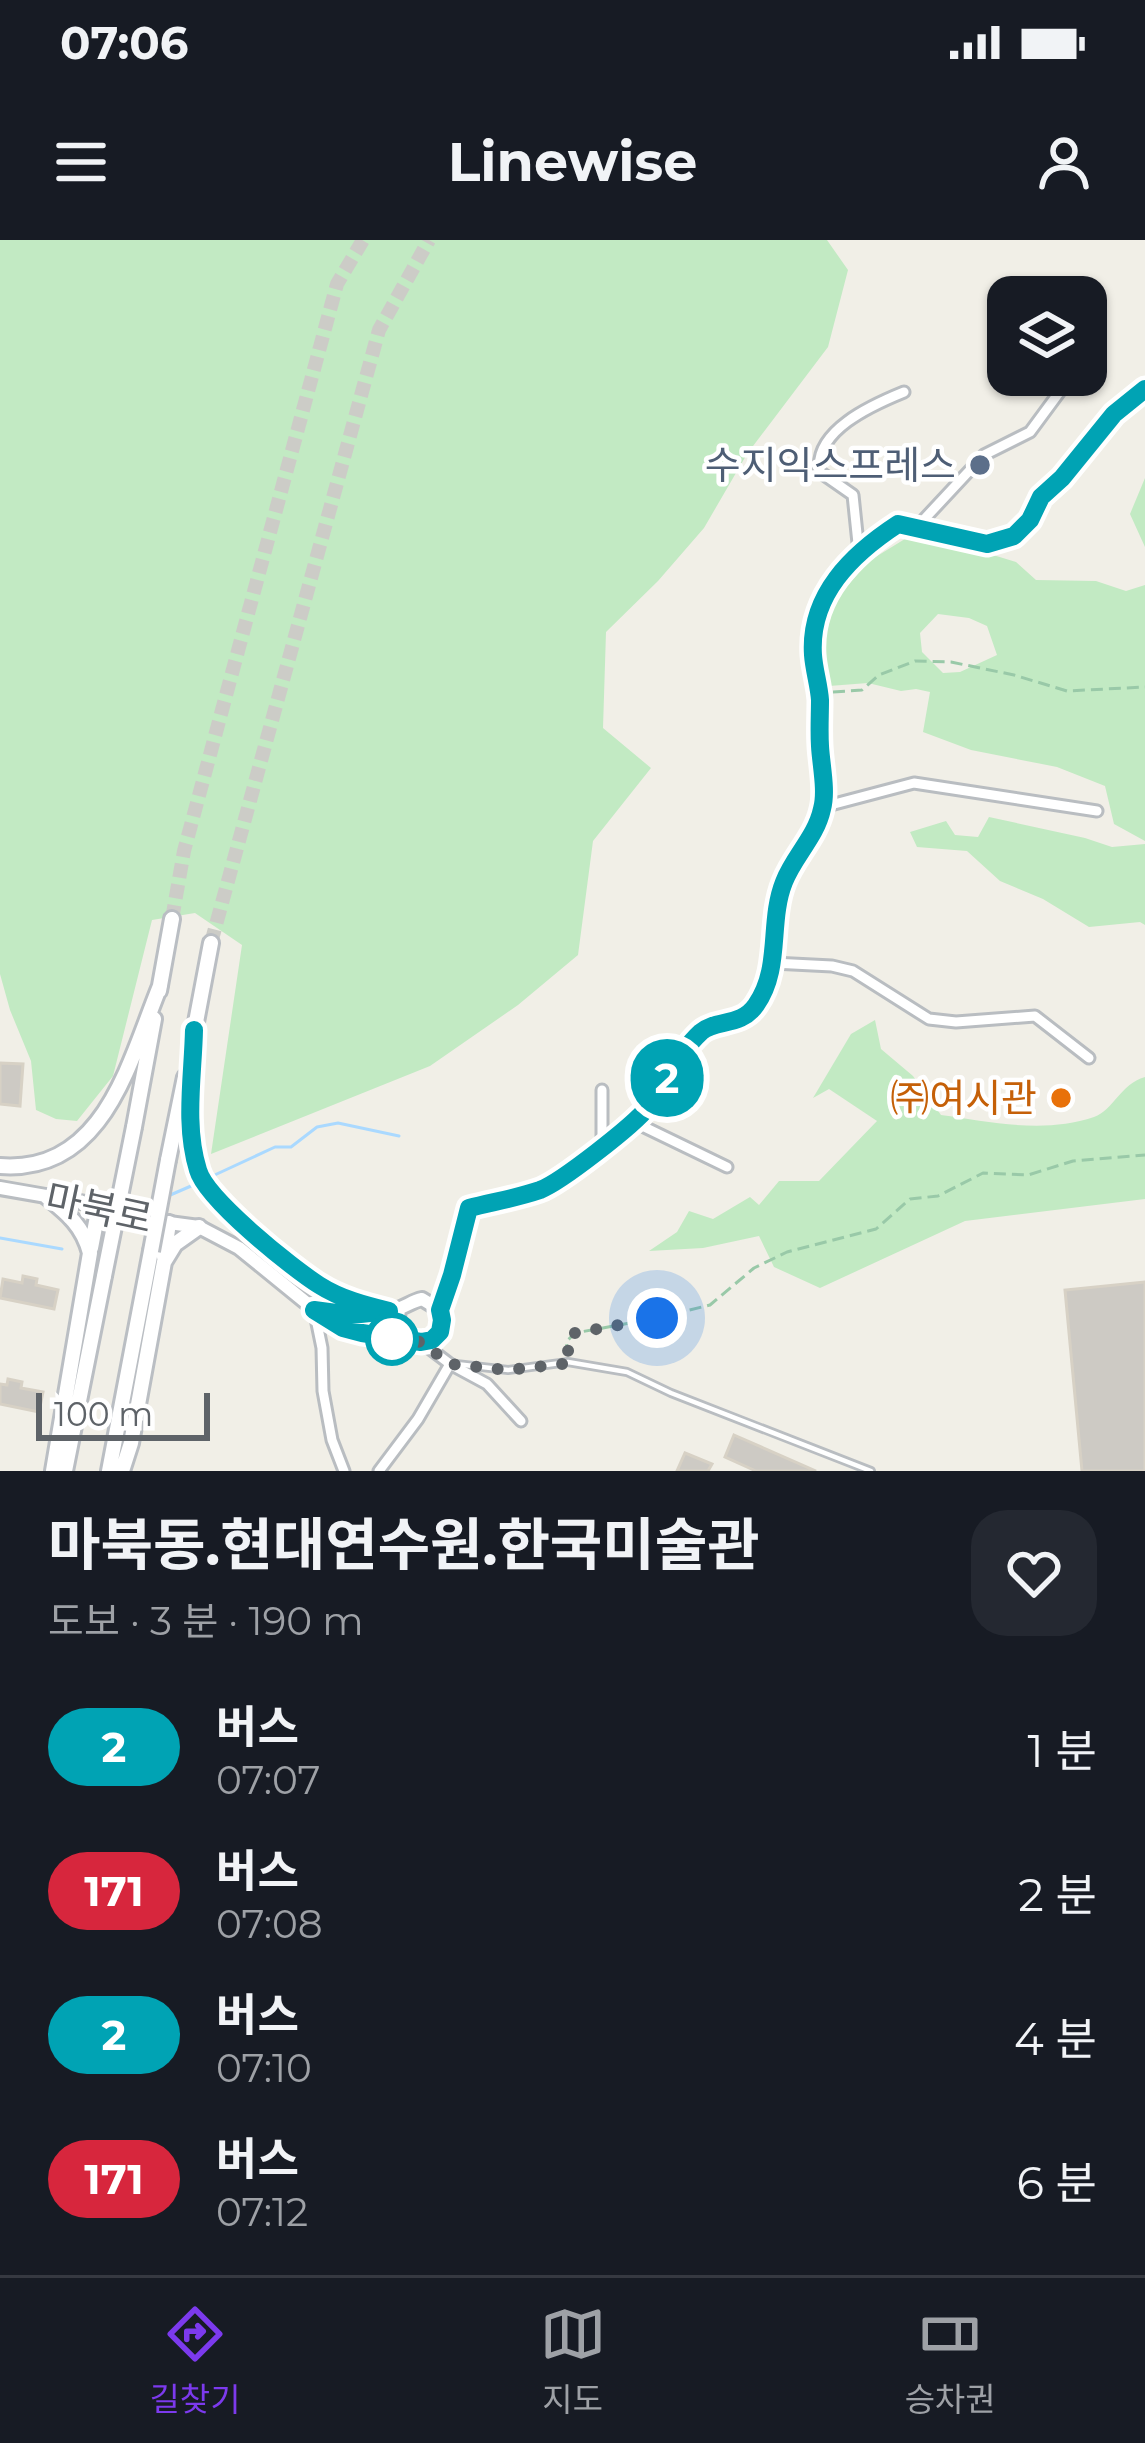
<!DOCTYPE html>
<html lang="ko">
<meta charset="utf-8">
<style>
:root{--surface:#171b24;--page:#242831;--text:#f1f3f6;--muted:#9ea1a6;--line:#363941;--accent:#7c3aed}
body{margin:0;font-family:Montserrat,"Noto Sans KR",sans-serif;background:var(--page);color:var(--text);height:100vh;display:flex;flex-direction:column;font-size:45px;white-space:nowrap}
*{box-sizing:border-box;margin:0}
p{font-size:39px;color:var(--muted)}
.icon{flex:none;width:66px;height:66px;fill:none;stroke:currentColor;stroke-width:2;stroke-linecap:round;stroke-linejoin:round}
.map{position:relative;height:1231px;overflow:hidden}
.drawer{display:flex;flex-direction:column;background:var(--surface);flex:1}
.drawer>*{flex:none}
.badge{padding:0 24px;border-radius:39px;font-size:42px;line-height:78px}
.tools{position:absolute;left:987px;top:36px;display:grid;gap:24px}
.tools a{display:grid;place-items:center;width:120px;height:120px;border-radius:24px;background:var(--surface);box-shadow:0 3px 9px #0004;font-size:60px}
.scale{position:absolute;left:36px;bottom:30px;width:174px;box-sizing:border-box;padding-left:12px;border:6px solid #5e6368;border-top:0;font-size:33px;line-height:42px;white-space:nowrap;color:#5e6368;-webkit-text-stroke:9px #fff;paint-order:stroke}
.you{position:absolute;width:60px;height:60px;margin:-30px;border:9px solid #fff;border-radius:50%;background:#1a73e8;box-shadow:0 0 0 18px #1a73e833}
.map>.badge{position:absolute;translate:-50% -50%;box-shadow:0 0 0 6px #fff}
.round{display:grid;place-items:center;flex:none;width:126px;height:126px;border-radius:36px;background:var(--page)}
.head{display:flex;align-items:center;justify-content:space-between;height:204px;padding:0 48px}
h1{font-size:57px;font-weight:700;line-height:90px}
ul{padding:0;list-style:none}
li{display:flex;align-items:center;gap:36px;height:144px;padding:0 48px}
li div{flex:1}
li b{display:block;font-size:45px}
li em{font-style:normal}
li .badge{min-width:132px;font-weight:700;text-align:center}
.status{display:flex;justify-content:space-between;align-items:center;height:84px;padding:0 60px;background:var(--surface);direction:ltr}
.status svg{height:33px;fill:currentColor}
header{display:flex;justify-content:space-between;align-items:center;height:156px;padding:0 48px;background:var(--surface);font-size:54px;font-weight:700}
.tabs{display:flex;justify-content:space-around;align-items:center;height:168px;border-top:3px solid var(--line);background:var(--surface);font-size:33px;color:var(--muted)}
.tabs a{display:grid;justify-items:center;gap:6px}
.tabs .on{color:var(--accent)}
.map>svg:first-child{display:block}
.green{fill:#c2eac3;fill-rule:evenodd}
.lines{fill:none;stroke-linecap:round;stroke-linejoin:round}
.stream{stroke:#aad9ff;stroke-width:3}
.building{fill:#cdcac4;stroke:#d7d1c5;stroke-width:3}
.secondary-tunnel{stroke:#ccccc7;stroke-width:14;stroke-dasharray:14 7;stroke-linecap:butt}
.service-casing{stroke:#b9bdc1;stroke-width:10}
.minor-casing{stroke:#b9bdc1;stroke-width:15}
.tertiary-casing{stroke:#b9bdc1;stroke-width:18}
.secondary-casing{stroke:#babec3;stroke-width:20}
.path{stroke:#99c9a8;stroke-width:3;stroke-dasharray:12 6;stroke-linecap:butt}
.service{stroke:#fff;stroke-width:4.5}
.minor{stroke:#fff;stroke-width:9}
.tertiary{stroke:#fff;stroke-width:12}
.secondary{stroke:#fff;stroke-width:14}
.secondary-bridge-casing{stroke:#babec3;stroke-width:20;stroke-linecap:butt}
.secondary-bridge{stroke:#fff;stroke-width:14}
.line-casing{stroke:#fff;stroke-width:27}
.line{stroke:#00a3b4;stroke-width:18}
.walk{stroke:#5e6368;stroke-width:12;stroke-dasharray:0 21.6}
.service-dot{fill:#5c6f8a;stroke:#fff;stroke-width:4.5}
.food-dot{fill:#e8710a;stroke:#fff;stroke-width:4.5}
.stop-dot{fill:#fff;stroke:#00a3b4;stroke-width:6}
.labels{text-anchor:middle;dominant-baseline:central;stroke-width:9;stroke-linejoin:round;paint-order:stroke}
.service-label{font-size:39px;fill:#4e5e75;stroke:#fff;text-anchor:end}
.food-label{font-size:39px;fill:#c56008;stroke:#fff;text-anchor:end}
.street-label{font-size:39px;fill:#5e6368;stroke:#fff}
</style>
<div class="status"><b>07:06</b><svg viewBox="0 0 49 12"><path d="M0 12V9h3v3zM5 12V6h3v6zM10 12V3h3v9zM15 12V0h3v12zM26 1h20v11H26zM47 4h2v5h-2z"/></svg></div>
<header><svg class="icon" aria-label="menu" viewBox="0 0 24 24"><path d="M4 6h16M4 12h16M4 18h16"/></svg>Linewise<svg class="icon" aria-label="person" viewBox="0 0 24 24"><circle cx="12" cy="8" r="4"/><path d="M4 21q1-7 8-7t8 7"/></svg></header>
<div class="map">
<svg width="1145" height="1231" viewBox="0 0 1145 1231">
<rect width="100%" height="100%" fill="#f1efe7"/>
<!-- green -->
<path class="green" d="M0,0h827l21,30 -20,77 -81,107 -43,74 -46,53 -52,51 -3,96 48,40 -58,73 -15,114 -60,50 -88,61 -219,88 31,-209 -47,-32 -43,7 -39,156 -36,45 -21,-2 -20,-9 -5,-49 -21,-51 -10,-36z
M1145,238v69l-15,-33z
M913,294l28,5 75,23 20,18 60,1 30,10 19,-6v256l-31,-17 -9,-38 -48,-19 -86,-17 -48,-18 7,-40 -14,-3 -15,2 -33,-8 -39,3 -7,-8 -2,-20 15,-58 34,-39zM938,374l31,4 18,8 10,29 -37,17 -17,1 -21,-21 -2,-19z
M989,577l96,21 27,9 33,-3v81l-5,-3 -51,5 -46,-28 -43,-18 -33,-30 -50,-4 -7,-15 36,-11 9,14 23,2z
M875,780l6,29 32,27 28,39c50,7 103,19 153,2 20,-7 26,-33 51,-40v122l-180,22 -145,67 -46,-21 -15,-31 -56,12 -54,3 28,-19 12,-21 24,8 37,-22 9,8 20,-24h40l58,-60 -48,-32 -16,9 38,-64z"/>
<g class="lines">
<!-- stream -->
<path class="stream" d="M206,939l69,-32h16l26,-20 21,-4 61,13
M168,956l30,-13
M0,998l62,11"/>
</g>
<!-- building -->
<path class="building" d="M0,823l23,1 -3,42 -20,-2z
M23,1036l14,3 -1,6 22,5 -4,19 -54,-11 3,-19 19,4z
M1145,1042v189h-63l-17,-181z
M8,1139l14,3 -1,6 22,4 -4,20 -39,-8v-20l7,1z
M734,1195l82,36h-60l-31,-14z
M685,1213l27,11 -4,7h-31z"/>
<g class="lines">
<!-- secondary-tunnel -->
<path class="secondary-tunnel" d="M172,679l12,-68 153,-567 26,-44
M211,703l168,-613 50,-90"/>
<defs>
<path id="service" d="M456,1124l52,6 60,-8 59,10 44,21 200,78"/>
<path id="minor" d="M1086,116l6,-9
M916,288l68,-73 46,-23 42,-57
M859,313l-6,-58 -33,-23c-7,-41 52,-67 84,-80
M823,567l91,-24 183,28
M773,723l59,3 21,5 76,48 27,3 79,-6 54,42
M634,882l93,45
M602,906v-56
M314,1069l8,39 1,43 9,49 12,31
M421,1102l29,22 37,20 34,37
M379,1231l39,-52 32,-55"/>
<path id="tertiary" d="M0,948l132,23 37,12 30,4 40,21 75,61 29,19 62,13
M321,1070c24,4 49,6 73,0 10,-2 18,-9 28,-11l18,11c6,27 -11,33 -35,31l-8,-17 2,-14
M440,1070l12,-35 17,-67c23,-6 48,-10 71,-18 21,-8 93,-65 108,-83 19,-24 30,-54 53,-75 14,-13 39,-4 55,-27 26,-37 12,-83 28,-123 10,-26 32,-45 38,-73 5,-19 -1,-44 -3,-63 0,-16 1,-31 1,-46 -1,-15 -6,-30 -7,-45 -4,-60 39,-101 85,-131l89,21 27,-9 16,-16 11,-23 21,-18 52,-65 31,-25"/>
<path id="secondary" d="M159,751l13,-72
M194,790c-1,46 -10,95 4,140 9,29 94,98 121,115 22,14 46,20 70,26
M193,798l18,-95
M134,887l20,-108
M168,920l17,-83
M0,926c104,8 129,-104 160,-180
M47,957c21,17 36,29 43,56l-37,218
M91,1008l8,-42
M164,1017l5,-34
M65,1231l39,-195
M109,1231l42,-220
M122,1231l9,-28 33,-181 11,-18 24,-17"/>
</defs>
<!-- service casing -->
<use href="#service" class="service-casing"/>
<!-- minor casing -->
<use href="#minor" class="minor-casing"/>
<!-- tertiary casing -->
<use href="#tertiary" class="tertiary-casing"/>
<!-- secondary casing -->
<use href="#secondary" class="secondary-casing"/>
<!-- path -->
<path class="path" d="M833,452l29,-2 17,-15 36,-14 36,1 63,13 53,16 78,-4
M569,1116l-3,-14 9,-9 82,-15 53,-13 44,-37 33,-16 89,-23 34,-30 28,-3 45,-23 45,2 45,-14 72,-6"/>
<!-- service -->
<use href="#service" class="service"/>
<!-- minor -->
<use href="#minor" class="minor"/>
<!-- tertiary -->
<use href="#tertiary" class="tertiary"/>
<!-- secondary -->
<use href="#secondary" class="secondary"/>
<defs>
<path id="secondary-bridge" d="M151,1011l17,-91
M104,1036l30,-149"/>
</defs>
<!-- secondary-bridge casing -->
<use href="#secondary-bridge" class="secondary-bridge-casing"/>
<!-- secondary-bridge -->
<use href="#secondary-bridge" class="secondary-bridge"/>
</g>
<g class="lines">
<defs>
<path id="line" d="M194,790c-1,46 -10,95 4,140 8,29 94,98 121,115 22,14 46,20 70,26l-38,4 -37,-5 29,18 19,5 59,9 11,-2 8,-8 2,-12 -2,-10 12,-35 17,-67c23,-6 48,-10 71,-18 21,-8 94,-65 108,-83 18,-24 30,-54 53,-75 15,-13 40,-5 55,-27 26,-37 12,-83 28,-123 10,-26 32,-45 38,-73 5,-18 -1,-44 -2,-63 -1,-16 0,-31 0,-46 -1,-15 -6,-30 -7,-45 -4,-60 39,-101 85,-131l89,20 27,-8 16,-16 11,-23 21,-19 52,-64 31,-25"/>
</defs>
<!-- line casing -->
<use href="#line" class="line-casing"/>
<!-- line -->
<use href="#line" class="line"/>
<!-- walk -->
<path class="walk" d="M392,1099l-8,-1 37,4 29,22 58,6 63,-7 -5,-21 9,-9 82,-15"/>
</g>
<!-- markers -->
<circle class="service-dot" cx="980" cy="225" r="12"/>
<circle class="food-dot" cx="1061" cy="858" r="12"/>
<circle class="stop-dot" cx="392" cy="1099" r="24"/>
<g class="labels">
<!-- service labels -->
<g class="service-label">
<text x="956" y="225">수지익스프레스</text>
</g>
<!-- food labels -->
<g class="food-label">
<text x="1037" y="858">㈜여시관</text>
</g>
<!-- street labels -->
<g class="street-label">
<text transform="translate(99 968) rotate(12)">마북로</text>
</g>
</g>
</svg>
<div class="tools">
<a><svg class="icon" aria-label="layers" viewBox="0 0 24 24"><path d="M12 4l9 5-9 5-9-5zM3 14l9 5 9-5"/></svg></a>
</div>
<div class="scale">100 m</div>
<div class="you" style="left:657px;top:1078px"></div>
<b class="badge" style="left:667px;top:838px;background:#00a3b4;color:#fff">2</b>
</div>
<section class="drawer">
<div class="head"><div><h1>마북동.현대연수원.한국미술관</h1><p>도보 · 3 분 · 190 m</p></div><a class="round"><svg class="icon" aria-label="heart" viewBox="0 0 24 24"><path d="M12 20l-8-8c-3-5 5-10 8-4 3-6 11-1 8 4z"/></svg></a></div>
<ul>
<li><span class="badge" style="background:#00a3b4;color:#fff">2</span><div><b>버스</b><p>07:07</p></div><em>1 분</em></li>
<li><span class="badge" style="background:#d7263d;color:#fff">171</span><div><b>버스</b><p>07:08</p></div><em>2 분</em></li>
<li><span class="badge" style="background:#00a3b4;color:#fff">2</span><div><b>버스</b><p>07:10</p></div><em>4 분</em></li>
<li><span class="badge" style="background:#d7263d;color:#fff">171</span><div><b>버스</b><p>07:12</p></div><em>6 분</em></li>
</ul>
</section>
<nav class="tabs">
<a class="on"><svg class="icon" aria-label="directions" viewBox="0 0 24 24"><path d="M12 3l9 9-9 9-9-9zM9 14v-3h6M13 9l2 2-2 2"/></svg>길찾기</a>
<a><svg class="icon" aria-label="map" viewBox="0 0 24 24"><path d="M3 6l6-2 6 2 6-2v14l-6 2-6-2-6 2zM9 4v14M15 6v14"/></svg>지도</a>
<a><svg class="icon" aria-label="tickets" viewBox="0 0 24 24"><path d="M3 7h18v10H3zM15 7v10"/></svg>승차권</a>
</nav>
